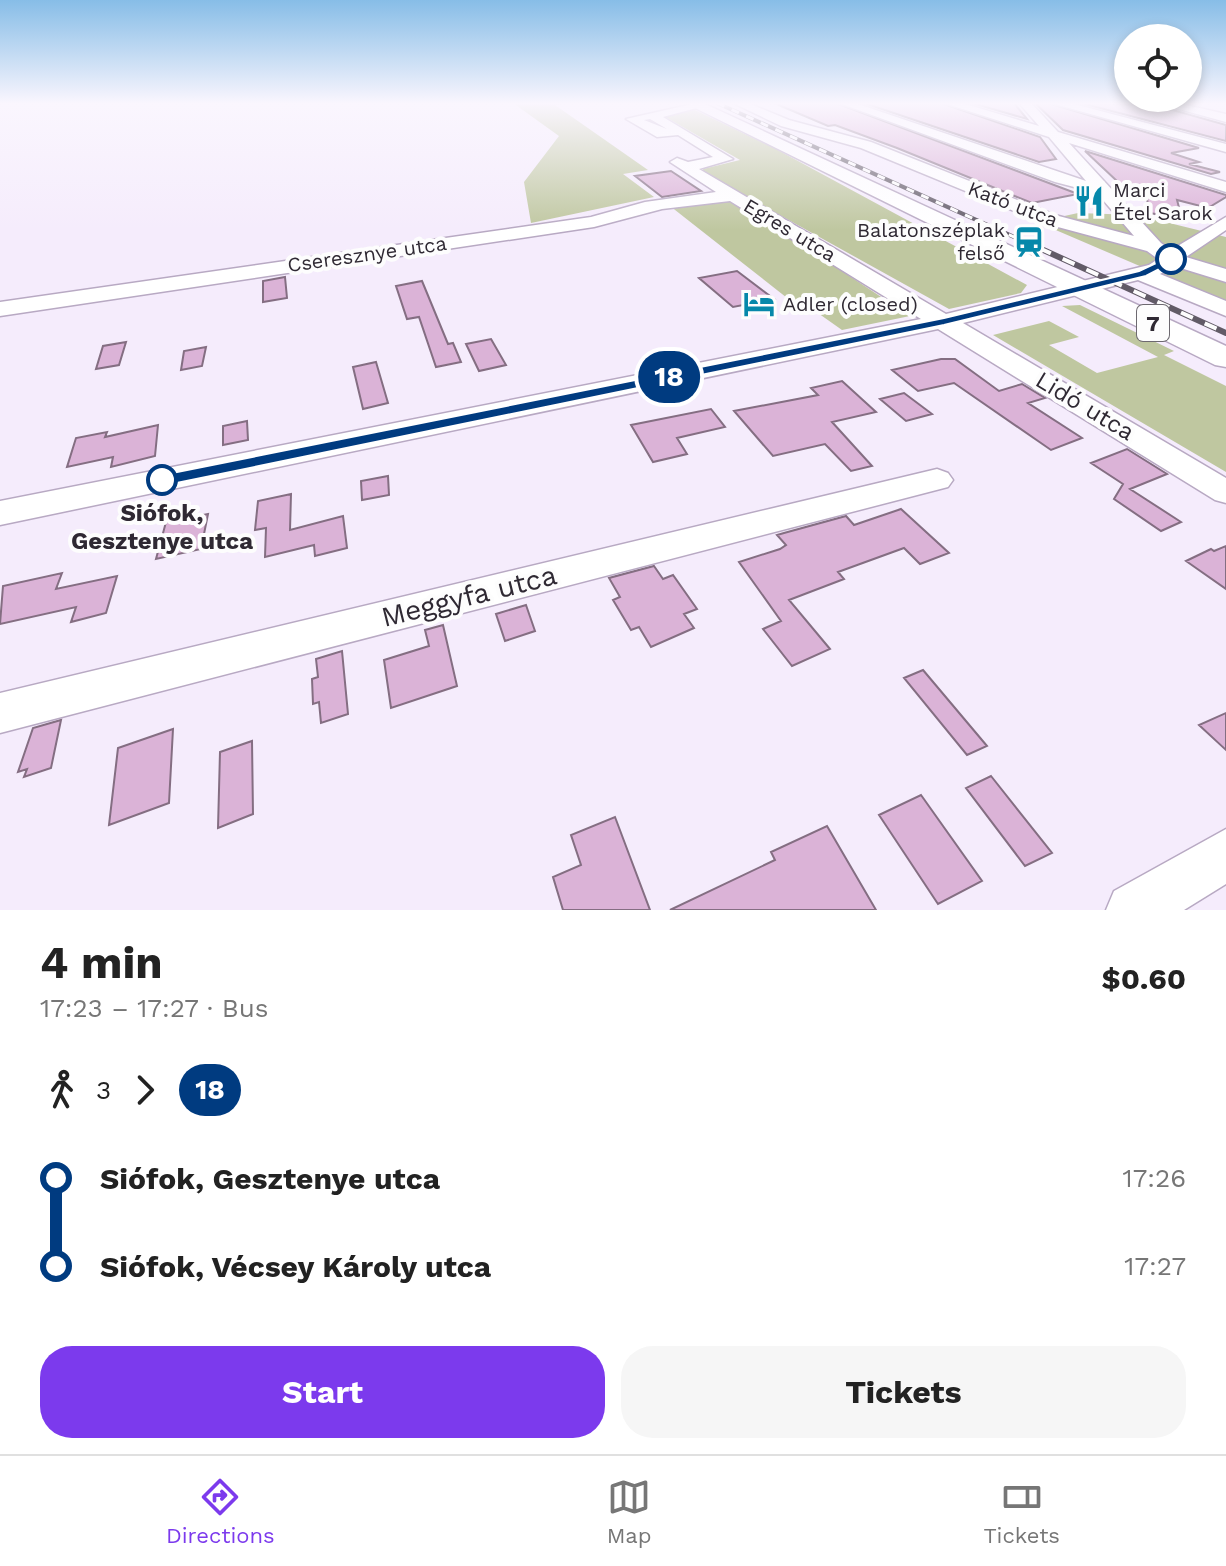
<!DOCTYPE html>
<meta charset="utf-8">
<style>
:root{--surface:#fff;--page:#f6f6f6;--text:#222;--muted:#767676;--line:#e0e0e0;--accent:#7c3aed}
body{margin:0;font-family:"Work Sans",sans-serif;background:var(--page);color:var(--text);height:100vh;display:flex;flex-direction:column;font-size:30px;white-space:nowrap}
*{box-sizing:border-box;margin:0}
p{font-size:26px;color:var(--muted)}
.icon{flex:none;width:44px;height:44px;fill:none;stroke:currentColor;stroke-width:2;stroke-linecap:round;stroke-linejoin:round}
.map{position:relative;height:910px;overflow:hidden}
.details{display:flex;flex-direction:column;background:var(--surface);flex:1}
.details>*{flex:none}
.badge{padding:0 16px;border-radius:26px;font-size:28px;line-height:52px}
.controls{position:absolute;left:1114px;top:24px;display:grid;gap:16px}
.controls a{display:grid;place-items:center;width:88px;height:88px;border-radius:50%;background:var(--surface);box-shadow:0 4px 12px #0003;font-size:40px}
.map>.badge{position:absolute;translate:-50% -50%;box-shadow:0 0 0 4px #fff}
.legs{display:flex;align-items:center;gap:12px;height:88px;padding:0 40px;font-size:26px}
.legs p{margin-inline-start:auto}
.overview{display:flex;align-items:center;justify-content:space-between;height:136px;padding:0 40px}
h1{font-size:44px;font-weight:700;line-height:60px}
.action{display:flex;gap:16px;margin-top:auto;padding:16px 40px}
.action a{flex:1;height:92px;border-radius:32px;background:var(--accent);color:#fff;font-size:32px;font-weight:700;line-height:92px;text-align:center}
.action a+a{background:var(--page);color:var(--text)}
ul{padding:0 40px;list-style:none}
li{display:flex;align-items:center;gap:28px;height:88px;font-size:30px}
li i{display:grid;place-items:center;width:12px;height:100%;margin:0 10px;background:currentColor}
li i::after{content:'';width:20px;height:20px;margin:-10px;border:6px solid;border-radius:50%;background:var(--surface)}
li p{margin-inline-start:auto}
li:first-child i{background:linear-gradient(#0000 50%,currentColor 0)}
li:last-child i{background:linear-gradient(currentColor 50%,#0000 0)}
.tabs{display:flex;justify-content:space-around;align-items:center;height:112px;border-top:2px solid var(--line);background:var(--surface);font-size:22px;color:var(--muted)}
.tabs a{display:grid;justify-items:center;gap:4px}
.tabs .selected{color:var(--accent)}
.map>svg:first-child{display:block}
.green{fill:#bfc7a0}
.building{fill:#dbb3d7;stroke:#846e82;stroke-width:2}
.lines{fill:none;stroke-linecap:round;stroke-linejoin:round}
.minor-casing{stroke:#b8a9c3;stroke-width:3}
.major-casing{stroke:#b8a9c3;stroke-width:3}
.minor{fill:#fff;fill-rule:evenodd}
.major{fill:#fff;fill-rule:evenodd}
.rail-far1-casing{stroke:#625b67;stroke-width:4}
.rail-casing{stroke:#625b67;stroke-width:6}
.rail-far1{stroke:#fdfdfd;stroke-width:3;stroke-dasharray:8;stroke-linecap:butt}
.rail{stroke:#fdfdfd;stroke-width:4;stroke-dasharray:13;stroke-linecap:butt}
.line-1{fill:#003b80;stroke:#fff;stroke-width:2}
.stop-1-dot{fill:#fff;stroke:#003b80;stroke-width:4}
.labels{text-anchor:middle;dominant-baseline:central;stroke-width:8;stroke-linejoin:round;paint-order:stroke}
.far-poi-label{font-size:20px;fill:#2f2933;stroke:#fdfdfd;text-anchor:start}
.far-street-label{font-size:20px;fill:#2f2933;stroke:#fdfdfd}
.shield{fill:#fdfdfd;stroke:#6d6970;stroke-width:2}
.shield-label{font-size:22px;font-weight:bold;fill:#2f2933}
.street-label{font-size:24px;fill:#2f2933;stroke:#fdfdfd}
.stop-label{font-size:24px;font-weight:bold;fill:#2f2933;stroke:#fdfdfd}
.near-street-label{font-size:28px;fill:#2f2933;stroke:#fdfdfd}
</style>
<div class="map">
<svg width="1226" height="910" viewBox="0 0 1226 910">
<rect width="100%" height="100%" fill="#f5ecfc"/>
<!-- green -->
<path class="green" d="M513,103h60l-18,2 93,65 -25,4 31,23 -123,26 -7,-41 35,-46z
M693,109l81,39 253,137 -6,8 -72,16 -245,-136 -1,-4 4,-1 33,-8 -78,-45z
M724,200l15,3 171,113 -68,14 -34,-24 -12,-1 -126,-99z
M1078,213l59,2 89,22v66l-189,-81z
M1080,305l94,46 -10,4 62,31v86l-233,-137 56,-14 30,16 -30,8 48,28 61,-16 -96,-51z"/>
<!-- building -->
<path class="building" d="M774,103h62l242,91 -46,9 -135,-55 -62,-23 -7,1z
M864,103h77l99,34 16,22 -17,3z
M972,103h42l13,16z
M1035,103h13l151,45 -28,5 28,9 -10,2 31,8 -9,2 -148,-44z
M1081,103l74,2 71,20v16z
M1085,151l141,44v2l-18,11 -31,-8 4,15 -6,-1 1,3 -27,-4 -2,-15 -13,-1z
M671,171l30,20 -39,6 -27,-21z
M737,271l37,28 -41,8 -34,-29z
M285,277l2,21 -24,4v-21z
M422,281l26,63 5,-1 8,19 -25,5 -17,-50 -12,2 -11,-33z
M491,339l15,26 -27,6 -13,-27z
M126,342l-7,23 -23,4 7,-23z
M206,347l-4,19 -21,4 3,-19z
M941,359h14l44,32 23,-7 23,14 -17,5 54,35 -31,12 -97,-67 -36,8 -26,-21z
M376,362l12,41 -25,6 -10,-42z
M842,381l34,31 -44,10 40,44 -21,5 -26,-27 -52,12 -39,-45 84,-16 -7,-7z
M904,393l28,21 -26,7 -26,-22z
M711,409l14,18 -48,11 10,16 -34,8 -22,-37z
M247,421l1,19 -25,5v-19z
M158,425l-3,31 -44,11 2,-10 -46,10 9,-29 31,-6 -2,5z
M1127,449l40,25 -37,15 51,33 -20,9 -47,-32 9,-15 -32,-21z
M388,476l1,19 -27,5 -1,-19z
M291,494l-1,36 53,-14 4,32 -32,8 -1,-11 -49,12 1,-29 -11,2 3,-29z
M901,509l48,44 -29,11 -16,-16 -66,24 6,7 -55,21 41,49 -38,17 -29,-37 18,-8 -42,-59 41,-13 6,-4 -9,-10 7,-2 62,-17 8,9z
M208,514l-7,35 -45,10 10,-37z
M1226,546v43l-40,-28 25,-12 3,2z
M654,566l9,13 10,-4 24,34 -13,5 10,14 -43,19 -12,-20 -8,3 -18,-30 7,-3 -11,-19z
M62,573l-6,16 61,-13 -11,37 -35,9 5,-15 -76,17 3,-38z
M526,605l9,26 -30,10 -9,-27z
M443,625l14,61 -66,22 -7,-48 45,-14 -4,-16z
M342,651l6,63 -27,9 -2,-21 -6,2 -1,-25 6,-2 -2,-18z
M923,670l64,76 -20,9 -63,-77z
M1226,713v37l-27,-25z
M61,720l-10,48 -27,9 3,-8 -9,3 15,-44z
M173,729l-4,74 -60,22 9,-77z
M252,741l1,73 -35,14 2,-76z
M991,776l61,77 -27,13 -59,-78z
M921,795l61,86 -44,23 -59,-89z
M615,817l35,93h-87l-10,-33 28,-12 -10,-30z
M827,826l49,84h-206l105,-50 -4,-8z"/>
<g class="lines">
<defs>
<path id="minor" d="M697,103l7,3 -41,11 70,42 -34,10 247,145 203,-49 9,-6 -11,-8 -104,-28 -182,-75 -80,-22 -48,-23h15l41,17 82,22 184,73 79,21 -37,-43 -42,-11 -216,-79h16l231,78 -37,-44 -105,-34h18l77,23 -20,-23h12l27,29 168,50v10l-157,-49 92,100 10,7 55,-33v13l-40,27 40,12v13l-52,-16 -14,8 66,27v15l-88,-36 -175,43 263,155v25l-11,-3 -277,-171 -938,196v-24l921,-182 -191,-118 -68,8 -68,18 -594,89v-14l591,-85 54,-15 71,-10 -46,-30 7,-4 11,4 25,-5 -35,-22 -21,2 -31,-18zM650,119l17,10 -23,-9z
M1051,103h19l156,41v8z
M1157,103h20l49,11v8z
M937,469l11,4 5,7 -5,7 -948,246v-40z
M1226,829v55l-42,26h-78l8,-19z"/>
<path id="major" d="M685,103h18l523,243v21l-11,-2z"/>
</defs>
<!-- minor casing -->
<use href="#minor" class="minor-casing"/>
<!-- major casing -->
<use href="#major" class="major-casing"/>
<!-- minor -->
<use href="#minor" class="minor"/>
<!-- major -->
<use href="#major" class="major"/>
<defs>
<path id="rail-far1" d="M717,103l326,147"/>
<path id="rail" d="M1039,248l187,85"/>
</defs>
<!-- rail-far1 casing -->
<use href="#rail-far1" class="rail-far1-casing"/>
<!-- rail casing -->
<use href="#rail" class="rail-casing"/>
<!-- rail-far1 -->
<use href="#rail-far1" class="rail-far1"/>
<!-- rail -->
<use href="#rail" class="rail"/>
</g>
<!-- sky -->
<linearGradient id="sky" x2="0" y2="1"><stop stop-color="#87bde7"/><stop offset="0.45" stop-color="#faf6fe"/><stop offset="1" stop-color="#faf6fe" stop-opacity="0"/></linearGradient>
<rect width="1226" height="230" fill="url(#sky)"/>
<!-- line-1 -->
<path class="line-1" d="M1171,256l5,3 -1,2 -29,15 -202,49 -782,161 -8,-6 8,-5 782,-157 195,-47z"/>
<!-- icons -->
<defs>
<symbol id="restaurant-bare" viewBox="-9 -9 18 18"><path d="M-5-6h1v4h1v-4h1v4h1v-4h1v5L-1.5 .5V6h-2V.5L-5-1ZM5-6V6H3V1.5H1.5Q1.5-4 5-6Z" fill="#0688aa" stroke="#fdfdfd" stroke-width="2.5" paint-order="stroke"/></symbol>
<symbol id="station-bare" viewBox="-9 -9 18 18"><path d="M-3-6H3Q5-6 5-4V2Q5 4 3 4L4.5 6H3L1.5 4h-3L-3 6H-4.5L-3 4Q-5 4-5 2V-4Q-5-6-3-6ZM-3.5-4v3h7v-3ZM-3.5 1v1.5H-2V1ZM2 1v1.5H3.5V1Z" fill="#0688aa" stroke="#fdfdfd" stroke-width="2.5" paint-order="stroke"/></symbol>
<symbol id="hotel-bare" viewBox="-9 -9 18 18"><path d="M-6-4.5h1.5V1H6V5H4.5V3h-9V5H-6ZM-4 0a1.8 1.8 0 1 1 3.6 0ZM.5 0V-2.5h3Q6-2.5 6 0Z" fill="#0688aa" stroke="#fdfdfd" stroke-width="2.5" paint-order="stroke"/></symbol>
</defs>
<g fill-rule="evenodd">
<use href="#restaurant-bare" x="1067" y="179" width="44" height="44"/>
<use href="#station-bare" x="1007" y="220" width="44" height="44"/>
<use href="#hotel-bare" x="737" y="282" width="44" height="44"/>
</g>
<!-- markers -->
<g class="stop-1-dot">
<circle cx="1171" cy="259" r="14"/>
<circle cx="162" cy="480" r="14"/>
</g>
<g class="labels">
<!-- far-poi labels -->
<g class="far-poi-label">
<text x="1113" y="190">Marci<tspan x="1113" dy="23">Étel Sarok</tspan></text>
<text x="1005" y="230" text-anchor="end">Balatonszéplak<tspan x="1005" dy="23">felső</tspan></text>
<text x="783" y="304">Adler (closed)</text>
</g>
<!-- far-street labels -->
<g class="far-street-label">
<text transform="translate(1013 204) rotate(21)">Kató utca</text>
<text transform="translate(790 230) rotate(31)">Egres utca</text>
<text transform="translate(367 254) rotate(-8)">Cseresznye utca</text>
</g>
<!-- shield labels -->
<rect class="shield" x="1137" y="305" width="32" height="36" rx="6"/>
<g class="shield-label">
<text x="1153" y="323">7</text>
</g>
<!-- street labels -->
<g class="street-label">
<text transform="translate(1085 406) rotate(31)">Lidó utca</text>
</g>
<!-- stop labels -->
<g class="stop-label">
<text x="162" y="513">Siófok,<tspan x="162" dy="28">Gesztenye utca</tspan></text>
</g>
<!-- near-street labels -->
<g class="near-street-label">
<text transform="translate(469 596) rotate(-14)">Meggyfa utca</text>
</g>
</g>
</svg>
<div class="controls">
<a><svg class="icon" aria-label="locate" viewBox="0 0 24 24"><circle cx="12" cy="12" r="6"/><path d="M12 2v4M12 18v4M2 12h4M18 12h4"/></svg></a>
</div>
<b class="badge" style="left:669px;top:377px;background:#003b80;color:#fff">18</b>
</div>
<section class="details">
<div class="overview"><div><h1>4 min</h1><p>17:23 – 17:27 · Bus</p></div><b>$0.60</b></div>
<div class="legs"><svg class="icon" aria-label="walk" viewBox="0 0 24 24"><circle cx="13" cy="4" r="2"/><path d="M13 8l-2 6 4 7M11 14l-3 7M7 12l3-4h3l4 4"/></svg>3<svg class="icon" aria-label="forward" viewBox="0 0 24 24"><path d="M9 5l7 7-7 7"/></svg><b class="badge" style="background:#003b80;color:#fff">18</b></div>
<ul>
<li><i style="color:#003b80"></i><b>Siófok, Gesztenye utca</b><p>17:26</p></li>
<li><i style="color:#003b80"></i><b>Siófok, Vécsey Károly utca</b><p>17:27</p></li>
</ul>
<div class="action"><a>Start</a><a>Tickets</a></div>
</section>
<nav class="tabs">
<a class="selected"><svg class="icon" aria-label="directions" viewBox="0 0 24 24"><path d="M12 3l9 9-9 9-9-9zM9 14v-3h6M13 9l2 2-2 2"/></svg>Directions</a>
<a><svg class="icon" aria-label="map" viewBox="0 0 24 24"><path d="M3 6l6-2 6 2 6-2v14l-6 2-6-2-6 2zM9 4v14M15 6v14"/></svg>Map</a>
<a><svg class="icon" aria-label="tickets" viewBox="0 0 24 24"><path d="M3 7h18v10H3zM15 7v10"/></svg>Tickets</a>
</nav>
